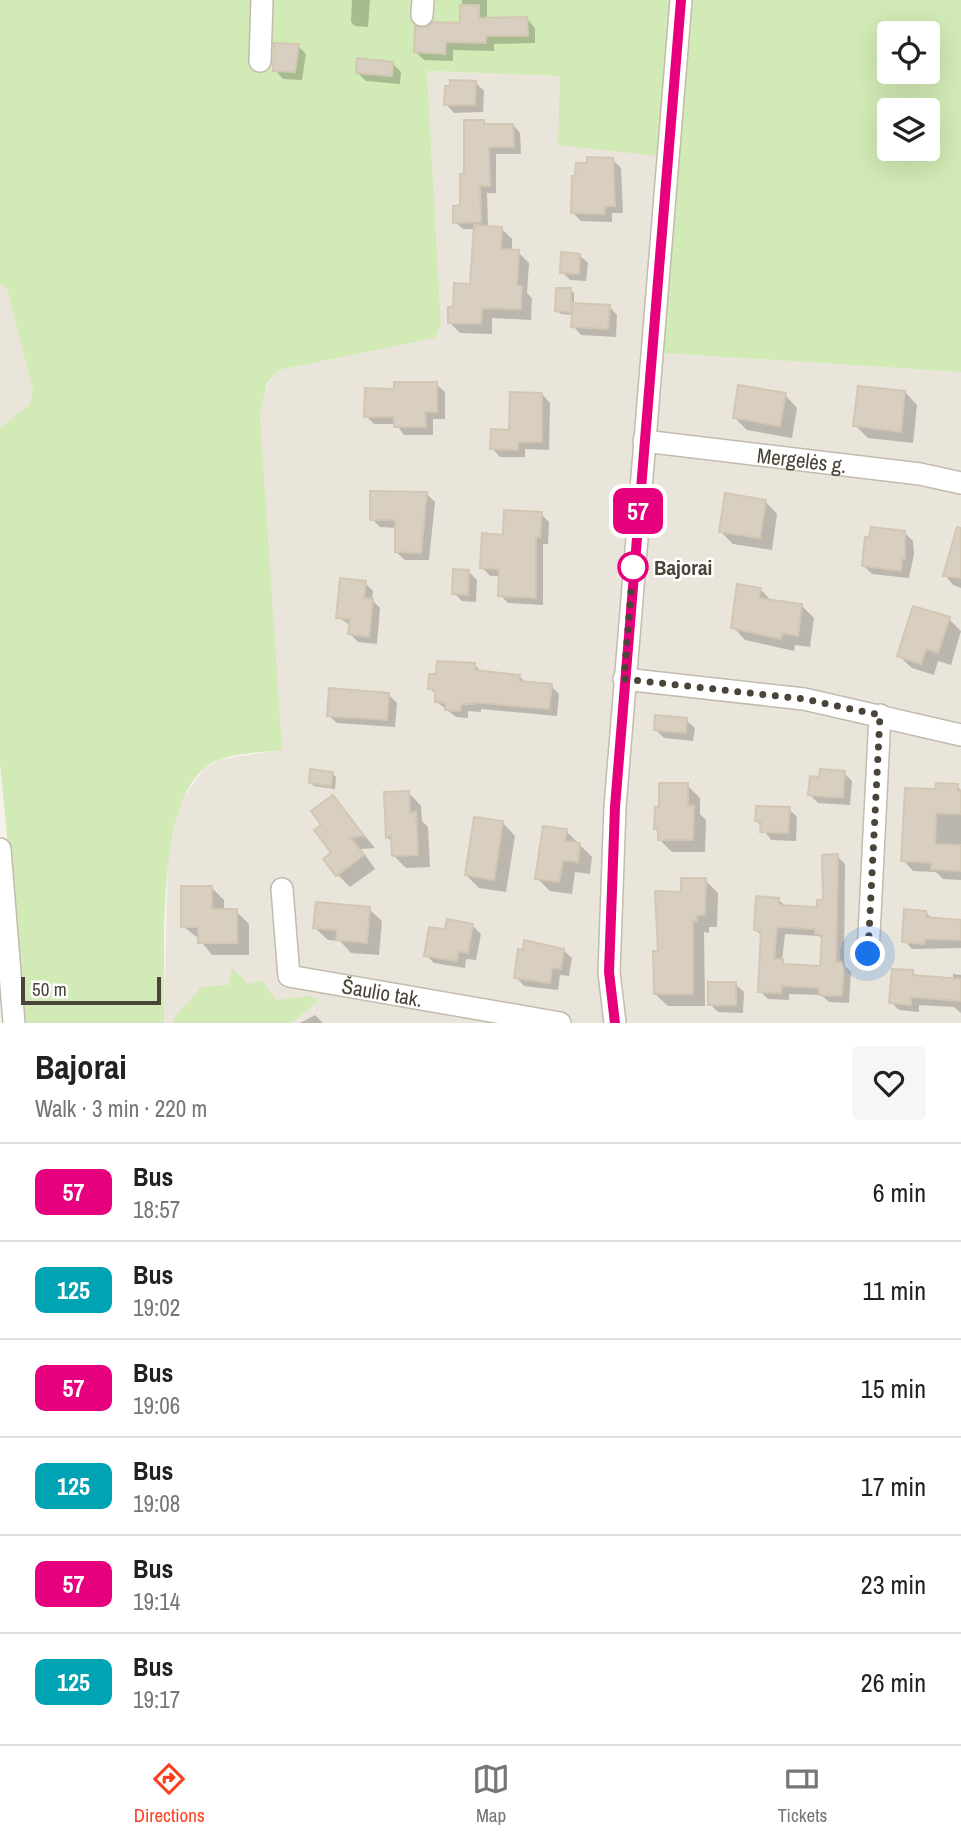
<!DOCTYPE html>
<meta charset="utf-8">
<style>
:root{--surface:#fff;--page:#f6f6f6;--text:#222;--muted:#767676;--line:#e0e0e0;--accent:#fc3f1d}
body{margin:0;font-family:"Archivo Narrow",sans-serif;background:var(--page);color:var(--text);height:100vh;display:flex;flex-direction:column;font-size:26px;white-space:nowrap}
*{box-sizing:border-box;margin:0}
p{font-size:23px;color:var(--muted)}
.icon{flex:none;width:38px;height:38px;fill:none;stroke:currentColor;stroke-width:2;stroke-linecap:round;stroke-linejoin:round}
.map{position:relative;height:1023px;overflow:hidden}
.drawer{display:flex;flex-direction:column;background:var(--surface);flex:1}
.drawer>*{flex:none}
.badge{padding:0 14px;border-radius:10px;font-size:24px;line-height:46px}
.tools{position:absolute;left:877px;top:21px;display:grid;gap:14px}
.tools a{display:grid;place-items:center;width:63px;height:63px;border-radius:7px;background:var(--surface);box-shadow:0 7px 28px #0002;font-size:35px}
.scale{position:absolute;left:21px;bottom:18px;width:140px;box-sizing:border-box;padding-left:7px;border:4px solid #4b4439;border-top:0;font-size:19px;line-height:24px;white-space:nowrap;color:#4b4439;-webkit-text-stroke:5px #fff;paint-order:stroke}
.you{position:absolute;width:35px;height:35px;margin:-18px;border:5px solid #fff;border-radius:50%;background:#1a73e8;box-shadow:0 0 0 10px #1a73e833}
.map>.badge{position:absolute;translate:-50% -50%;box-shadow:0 0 0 4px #fff}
.round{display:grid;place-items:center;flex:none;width:74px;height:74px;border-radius:7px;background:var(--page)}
.overview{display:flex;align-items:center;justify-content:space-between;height:119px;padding:0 35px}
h1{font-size:33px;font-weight:800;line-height:52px}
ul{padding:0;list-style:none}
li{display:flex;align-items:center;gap:21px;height:98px;padding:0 35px;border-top:2px solid var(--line)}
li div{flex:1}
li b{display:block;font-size:26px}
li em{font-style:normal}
li .badge{min-width:77px;font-weight:700;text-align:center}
.menu{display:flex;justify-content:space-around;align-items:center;height:98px;border-top:2px solid var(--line);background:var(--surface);font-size:19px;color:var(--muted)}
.menu a{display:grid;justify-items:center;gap:4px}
.menu .selected{color:var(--accent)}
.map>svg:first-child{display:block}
.residential{fill:#eae5da}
.green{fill:#d2eab5;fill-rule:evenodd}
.shadow{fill:#0003;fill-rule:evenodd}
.building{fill:#d8cfc1;stroke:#d3c7b4;stroke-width:2;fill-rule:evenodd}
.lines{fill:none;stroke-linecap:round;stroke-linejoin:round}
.minor-casing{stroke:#c2bbae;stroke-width:24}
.minor{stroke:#fff;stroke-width:21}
.line-casing{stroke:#fff;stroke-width:16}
.line{stroke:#e6007e;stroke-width:10}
.walk{stroke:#4b4439;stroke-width:7;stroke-dasharray:0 12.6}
.stop-dot{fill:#fff;stroke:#e6007e;stroke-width:3.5}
.labels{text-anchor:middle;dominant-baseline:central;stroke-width:5;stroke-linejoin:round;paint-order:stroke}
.street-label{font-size:21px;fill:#4b4439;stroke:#fff}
.stop-label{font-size:21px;font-weight:bold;fill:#4b4439;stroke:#fff;text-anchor:start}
</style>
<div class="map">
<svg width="961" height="1023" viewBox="0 0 961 1023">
<rect width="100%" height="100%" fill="#f6f3ec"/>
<!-- residential -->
<path class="residential" d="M427,71l133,5 116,82 -14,195 299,19v651h-797l4,-169 13,-52 23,-34 18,-9 59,-9 -21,-335 8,-32 11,-13 156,-32 6,-13z
M0,284l7,5 26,101 -3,14 -30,24z"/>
<!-- green -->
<path class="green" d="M0,0h961v372l-299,-19 14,-195 -118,-13 2,-69 -133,-5 14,254 -6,13 -156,32 -12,13 -7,32 22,335c-24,3 -59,2 -78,18 -50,44 -38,191 -40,255h-139l-25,-260v-335l30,-24 3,-14 -26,-101 -7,-5zM889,33h39v39h-39zM889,110h39v39h-39z
M232,968l16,16 14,-3 14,19 34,-4 9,4 -27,23h-120c5,-14 21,-21 28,-36l29,-2z"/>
<!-- shadow -->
<path class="shadow" d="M352,0h26h-8l-2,27 -13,-1 -4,-4z
M462,0h25v20l40,-1 8,9v15l-41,1v7l-41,-1v11l-29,-1 -8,-8 46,-27z
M298,46l8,8 -4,26 -19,-1 -8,-9z
M392,63l9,9 -1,12 -34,-3 -9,-9z
M475,82l9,9 -1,21 -29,1 -8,-9z
M483,122l4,4 26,-1 7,8 1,21h-25v39h-9l1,35h13l11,11v12l6,1 11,11 -2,30 5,5 -1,22 -39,-2v16l-32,-1 -11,-11 23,-36 3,-57h-12l-8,-7z
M613,160l8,8 2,45h-11v9l-31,-1 -8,-8z
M579,255l9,8 -2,18 -16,-1 -8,-8z
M570,290l4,3v11l35,2 8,9 -1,22 -35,-2 -8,-9 1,-11 -13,-1 -4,-3z
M436,384l9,8v27h-12v16h-29l-8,-11h-22l-8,-8 30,-26z
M905,392l12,13 -4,38 -45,-5 -13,-13z
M542,394l8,9 -1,47 -24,-1v8h-25l-8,-9z
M785,395l12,13 -5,30 -45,-8 -13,-13z
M426,493l9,9 -6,58h-24l-9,-8 1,-24 -17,-1 -8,-8z
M765,501l12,13 -5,36 -39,-6 -13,-13z
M541,514l8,8 -1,22h-5v61l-35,-2 -8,-8 1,-19h-11l-8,-9 23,-31z
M905,533l8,8 1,13 -5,24 -37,-4 -8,-8z
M961,536v52l-8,-3 -8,-10z
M469,572l8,8 -1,22 -14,-1 -8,-8z
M365,583l8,8 -1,9 8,8 -3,36 -19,-2 -8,-8 1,-8 -13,-9z
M760,589l12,12 29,4 13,13 -4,29 -15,-2 -1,6 -49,-11 -12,-13z
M949,619l12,12 -10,34 -13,-4 -4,14 -22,-7 -13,-12z
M475,665l7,8 37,3 7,7 25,3 8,8 -2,22 -76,-7v3l-13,-1v7l-12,-1 -19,-15v-7l-7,-6z
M388,694l9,9 -2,24 -58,-4 -9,-8z
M686,720l9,8 -2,13 -29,-3 -8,-8z
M332,773l4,4 -1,12 -21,-3 -4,-3z
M844,773l8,8 -2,24 -32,-2 -8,-8z
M687,785l13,13v16l6,6 -1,32h-33l-13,-13 -3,-11 4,-19z
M957,786l4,4v90l-18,-1 -7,-7 -23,-1 -10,-11 34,-69z
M409,793l12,13 1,15 6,6 2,40 -24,1 -13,-13v-12l-5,-5 -3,-44z
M333,797l42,51 -14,1 14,20 -25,18 -12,-12 -15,-50z
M789,809l8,8 -1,24 -25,-1 -14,-19z
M503,823l12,13 -9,56 -27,-4 -13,-13z
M566,831l26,26 -2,17 -15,-2 -3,22 -22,-3 -13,-13z
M837,856l8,8 -1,101 7,7 -2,31 -20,-1 -8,-7 -32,-1v6l-21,-1 -8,-8 3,-54 -7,-7 23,-30 7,7 33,2 6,-7zM785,934l34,2 4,4 -1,28 -35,-2 -5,-5z
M705,880l13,13 -1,34h-8v6l-5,-1 1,74h-37l-13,-12 5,-41 22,-60z
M212,888l12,12v11h12l13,13v31h-37l-13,-16 -16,-13z
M369,909l13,12 -3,34 -28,-2 -11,-12 -12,-1 -13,-12z
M926,912l6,7 29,1v28l-49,1 -8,-9z
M472,925l9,9 -5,26 -10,-1 -1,9 -31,-5 -8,-8 21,-24z
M526,942l37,8 9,8 -3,18 -9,-1 -2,15 -34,-4 -8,-9z
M913,972l5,6 35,2v-6l8,1v38l-7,-6 -35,-2v7l-20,-2 -8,-8z
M735,984l9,8 -1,21 -25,-1 -8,-8z
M315,1015l8,8h-23z"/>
<!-- building -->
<path class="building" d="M460,5h19v13l48,-1 1,19h-42v7l-40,-1 -1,12 -31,-2 1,-26 12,1 6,-5 27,1z
M274,43l25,1 -4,28 -22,-1z
M357,58l36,4 -1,14 -36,-3z
M450,80l26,1 -1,24h-31l1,-19h5z
M464,120h20v4h29l1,23h-25l1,39h-10l1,36 -28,1v-17l7,-1v-31h4z
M587,157l26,1 2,48h-10l-1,8 -33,-1 1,-37h3l1,-13h11z
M474,225l28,2 -1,22 18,1 -2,35 5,1 -1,23 -39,-1 -1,16 -33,-1v-16h5l1,-24 16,1z
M561,252l19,2 -1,20 -19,-1z
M556,288h15v24l-16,-1z
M573,303l37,2 -2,24 -37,-2z
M394,382h43v30h-12l1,15h-32v-10h-30l1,-29 29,1z
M738,385l48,8 -6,33 -47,-8z
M858,386l47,5 -4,41 -48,-6z
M510,392l32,1v49h-24v8l-28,-1 1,-20 18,1z
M370,491l57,1 -6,61 -26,-1v-32h-25z
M725,493l41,7 -6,38 -41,-6z
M504,510l38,2 -2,25h-4v61l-38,-2 1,-27 -19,-1 2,-35 21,2z
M871,527l34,4v28h-3l-1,12 -39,-5 3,-29h4z
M957,527l4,1v50l-18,-2z
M453,569l16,1 -1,25 -16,-1z
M340,578l26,3 -2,17 9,1 -4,38 -21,-3 2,-15 -14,-1z
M737,584l24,4 -2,10 43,6 -4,32 -16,-3 -1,6 -50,-11z
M913,606l37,11 -12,36 -12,-4 -5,15 -24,-8z
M437,661l38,2v7l45,5 -1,6 33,3 -3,25 -76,-7v2h-12l-1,7 -15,-1 1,-7 -11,-1v-12l-7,-1 1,-15h7z
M329,688l60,5 -2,27 -60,-4z
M655,715l32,3 -1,15 -32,-3z
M310,769l23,3 -2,14 -22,-3z
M820,769l25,2 -2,27 -35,-3 2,-19 9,1z
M659,783h29v23h6l-1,34h-35v-11h-4l1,-22h4z
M936,783l22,1 -1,7h4v23l-25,-1 -1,31 26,1v26l-30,-2 1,-6 -31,-2 4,-73 30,1z
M409,791l1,22 6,-1 2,43 -26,1 -1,-21 -5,3 -2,-46z
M333,795l31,41 -14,1 14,18 -28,21 -13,-17 8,-6 -17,-23 7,-5 -10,-14z
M756,806l34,1 -2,26 -28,-1 1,-10 -6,-1z
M474,817l29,4 -9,59 -29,-5z
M543,826l24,3 -2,12 15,2 -2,19 -15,-2 -4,22 -24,-3z
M838,854l-2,108h8l-2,34 -23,-1v-7l-37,-2 -1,7 -23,-1 3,-61 -7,-1 2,-34 23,2v7l38,2v-7h6l-1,-45zM777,927l38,2v5l7,1 -2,31 -37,-2v-5h-9z
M681,878h25l-1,37h-8v6l-4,-1v74h-39l-1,-43h5l-3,-60 26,1z
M181,886h31v23h25v34h-39v-16h-17z
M316,902l54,5 -3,36 -31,-3 1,-10 -24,-2z
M904,909l22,2v6l35,3v20l-36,-1 -1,5 -22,-2z
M447,919l26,5 -5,29 -10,-2 -1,10 -33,-5 5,-29 16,2z
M524,940l40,9 -3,20 -9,-1 -2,15 -36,-5 4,-29 5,1z
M892,969l21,1v5l48,4v22l-50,-4v8l-22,-2z
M708,982h28v23h-28z"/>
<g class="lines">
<defs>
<g id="minor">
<path d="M422,15l1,-15"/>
<path d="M260,61l2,-61"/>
<path id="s1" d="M644,441l276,33 41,9"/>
<path d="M624,679l180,20 157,36"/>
<path d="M0,849l14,174"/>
<path id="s2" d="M282,889l7,87 271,47"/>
<path d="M868,954l12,-239"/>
<path d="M615,1023l-6,-51 6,-165 66,-807"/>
</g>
</defs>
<!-- minor casing -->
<use href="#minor" class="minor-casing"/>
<!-- minor -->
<use href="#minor" class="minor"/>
</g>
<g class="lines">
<defs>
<path id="line" d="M615,1023l-6,-51 6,-165 66,-807"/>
</defs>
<!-- line casing -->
<use href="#line" class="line-casing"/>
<!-- line -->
<use href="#line" class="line"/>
<!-- walk -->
<path class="walk" d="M633,567l-9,112 180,20 76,16 -12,239"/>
</g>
<!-- markers -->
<circle class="stop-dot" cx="633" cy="567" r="14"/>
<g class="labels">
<!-- street labels -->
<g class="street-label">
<text stroke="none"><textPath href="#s1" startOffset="159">Mergelės g.</textPath></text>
<text stroke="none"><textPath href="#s2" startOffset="182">Šaulio tak.</textPath></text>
</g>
<!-- stop labels -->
<g class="stop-label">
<text x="654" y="567">Bajorai</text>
</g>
</g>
</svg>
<div class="tools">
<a><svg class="icon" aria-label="locate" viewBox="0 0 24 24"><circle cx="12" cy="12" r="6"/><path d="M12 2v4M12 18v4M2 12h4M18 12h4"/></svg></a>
<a><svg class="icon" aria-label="layers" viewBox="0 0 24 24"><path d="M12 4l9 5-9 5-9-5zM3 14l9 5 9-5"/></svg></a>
</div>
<div class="scale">50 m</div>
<div class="you" style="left:868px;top:954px"></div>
<b class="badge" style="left:638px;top:511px;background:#e6007e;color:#fff">57</b>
</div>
<section class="drawer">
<div class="overview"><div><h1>Bajorai</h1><p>Walk · 3 min · 220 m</p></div><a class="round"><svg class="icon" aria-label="heart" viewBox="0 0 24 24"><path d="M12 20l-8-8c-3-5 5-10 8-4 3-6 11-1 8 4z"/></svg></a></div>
<ul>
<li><span class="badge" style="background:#e6007e;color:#fff">57</span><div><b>Bus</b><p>18:57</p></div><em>6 min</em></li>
<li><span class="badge" style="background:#00a3b4;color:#fff">125</span><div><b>Bus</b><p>19:02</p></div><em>11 min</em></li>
<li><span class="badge" style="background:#e6007e;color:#fff">57</span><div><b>Bus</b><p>19:06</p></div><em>15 min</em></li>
<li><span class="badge" style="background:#00a3b4;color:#fff">125</span><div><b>Bus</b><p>19:08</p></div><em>17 min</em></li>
<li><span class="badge" style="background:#e6007e;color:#fff">57</span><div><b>Bus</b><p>19:14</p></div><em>23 min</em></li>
<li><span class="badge" style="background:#00a3b4;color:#fff">125</span><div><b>Bus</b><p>19:17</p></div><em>26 min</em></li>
</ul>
</section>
<nav class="menu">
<a class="selected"><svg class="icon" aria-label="directions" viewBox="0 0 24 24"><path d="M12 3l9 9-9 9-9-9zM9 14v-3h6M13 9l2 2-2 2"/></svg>Directions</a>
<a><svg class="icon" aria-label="map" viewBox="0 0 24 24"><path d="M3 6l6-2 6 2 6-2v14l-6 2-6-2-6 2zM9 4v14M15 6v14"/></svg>Map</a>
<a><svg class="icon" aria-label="tickets" viewBox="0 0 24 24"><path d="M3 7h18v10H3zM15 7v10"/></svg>Tickets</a>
</nav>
